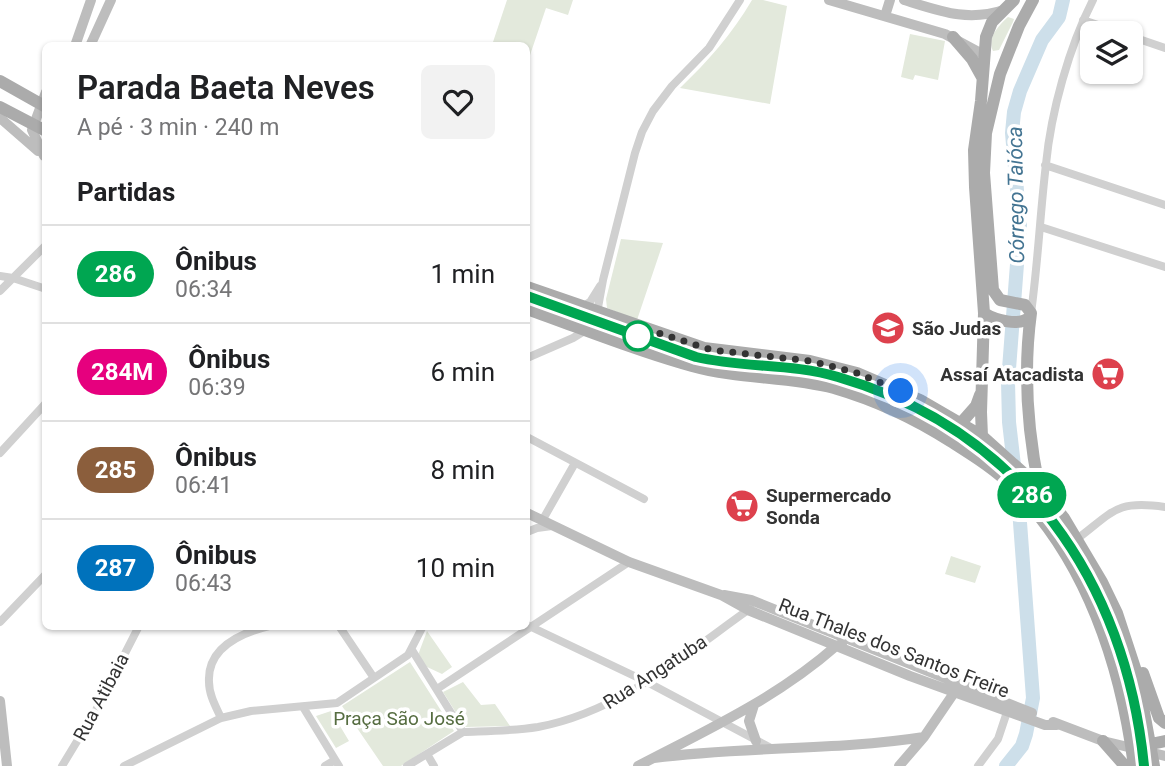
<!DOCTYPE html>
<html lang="pt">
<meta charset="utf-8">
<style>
:root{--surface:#fff;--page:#f2f2f2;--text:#202124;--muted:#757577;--line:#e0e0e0}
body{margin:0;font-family:Roboto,sans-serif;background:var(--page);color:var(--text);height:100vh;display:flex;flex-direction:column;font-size:26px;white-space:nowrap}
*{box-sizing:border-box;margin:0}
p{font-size:23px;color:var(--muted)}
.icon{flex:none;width:38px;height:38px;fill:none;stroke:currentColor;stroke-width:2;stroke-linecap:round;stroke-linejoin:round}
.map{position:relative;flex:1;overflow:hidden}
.panel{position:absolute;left:42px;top:42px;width:488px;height:588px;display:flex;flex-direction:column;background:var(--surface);border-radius:10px;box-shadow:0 2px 5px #0004}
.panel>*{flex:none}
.badge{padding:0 14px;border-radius:23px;font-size:24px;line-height:46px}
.buttons{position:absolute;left:1080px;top:21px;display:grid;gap:14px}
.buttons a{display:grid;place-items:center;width:63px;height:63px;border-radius:10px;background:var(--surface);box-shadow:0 2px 5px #0004;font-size:35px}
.you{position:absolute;width:35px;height:35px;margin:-18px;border:5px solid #fff;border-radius:50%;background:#1a73e8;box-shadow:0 0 0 10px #1a73e833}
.map>.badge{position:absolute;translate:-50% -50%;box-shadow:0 0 0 4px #fff}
h2{padding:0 35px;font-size:26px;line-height:63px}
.round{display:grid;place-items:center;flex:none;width:74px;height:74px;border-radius:10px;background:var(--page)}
.summary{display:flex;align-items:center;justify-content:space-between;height:119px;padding:0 35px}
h1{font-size:33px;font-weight:600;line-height:52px}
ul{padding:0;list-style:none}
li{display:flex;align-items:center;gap:21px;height:98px;padding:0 35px;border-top:2px solid var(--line)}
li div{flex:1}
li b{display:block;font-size:26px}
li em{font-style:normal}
li .badge{min-width:77px;font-weight:700;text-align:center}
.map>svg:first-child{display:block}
.green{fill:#e3e9dc}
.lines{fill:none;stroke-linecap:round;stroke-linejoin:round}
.river{stroke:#cddfea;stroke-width:14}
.street{stroke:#d0d0d0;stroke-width:8}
.secondary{stroke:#bdbdbd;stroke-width:10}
.primary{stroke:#ababab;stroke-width:12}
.line-casing{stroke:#fff;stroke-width:16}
.line{stroke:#00a651;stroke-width:10}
.walk{stroke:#333;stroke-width:7;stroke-dasharray:0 12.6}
.stop-dot{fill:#fff;stroke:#00a651;stroke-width:3.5}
.labels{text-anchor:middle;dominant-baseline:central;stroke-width:7;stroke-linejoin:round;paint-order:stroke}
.poi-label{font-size:19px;font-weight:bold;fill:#333;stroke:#fff;text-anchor:start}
.street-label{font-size:19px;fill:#333;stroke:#fff}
.park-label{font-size:19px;fill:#566d41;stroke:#fff}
.water-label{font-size:21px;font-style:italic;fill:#437492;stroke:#fff}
</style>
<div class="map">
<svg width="1165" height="766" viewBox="0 0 1165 766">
<rect width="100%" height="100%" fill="#fff"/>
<!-- green -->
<path class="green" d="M507,0h66l-5,15 -22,-7 -19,56v-18l-35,-1z
M752,0h11l24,6 -17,98 -90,-16c28,-27 52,-54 72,-88z
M1008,17l6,2 -1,3 -14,28 -6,1c-6,-13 5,-25 15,-34z
M910,34l35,7 -7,39 -23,-5 -2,5 -12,-3z
M621,239l42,4 -26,77 -30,-12 -1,-9z
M951,556l30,10 -6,17 -30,-9z
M427,631l25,36 -10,7 -17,-8 -7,-11z
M410,662l44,69 -53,35h-18l-41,-60z
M463,682l18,23 14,-1 15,22 -45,1 -22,-35z
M331,711l18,30 -13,7 -20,-32z"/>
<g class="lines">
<!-- river -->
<path class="river" d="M1006,766l16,-20 4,-12 7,-36 -14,-189 -10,-87 -1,-40 12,-157 -8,-92 2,-21 6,-21 22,-51 17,-23 4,-17"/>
<!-- street -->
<path class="street" d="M1083,20l39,13
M1130,36l35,12
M1045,165l120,40
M1041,227l124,40
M0,276l13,2 33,11
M0,291l46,-46
M582,307l8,-5 10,-16
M1031,313c7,-50 9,-99 15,-149 5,-52 23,-117 47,-164
M527,358l46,-20 13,-8 7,-7 4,-10 6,-33 32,-127 7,-21 11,-21 19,-25 37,-38 31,-48
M527,437l117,62
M0,453l46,-50
M542,521l33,-58
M527,532l10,-4 15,-2
M1077,539c37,-28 39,-39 88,-32
M0,622l46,-48
M527,625l120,57 124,66
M339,626l35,52
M412,650l51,82
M437,689l192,-127
M303,707l36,59
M221,718c-5,-11 -12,-23 -12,-36 -2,-35 32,-49 60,-56
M463,732c25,-1 50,-1 75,-5 81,-15 145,-71 210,-117l2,-4
M427,754l7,12
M62,766l34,-56 43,-84
M124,766l97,-48 30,-7 86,-8 71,-48 15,-29
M325,766l10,-6
M407,766l56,-34
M978,766l20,-27 9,-27"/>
<!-- secondary -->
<path class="secondary" d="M829,0l116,34 39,21
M904,0c36,11 63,22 100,10
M885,16l5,-16
M75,46l16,-46
M90,46l21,-46
M0,118l38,33
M44,156l-12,-26 14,-38
M527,513l102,49 92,33 27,15 162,66 135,49h12
M724,595l27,5 281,113
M0,701l7,65
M754,705l-5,16 7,20
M1053,722l50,19 62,15
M654,758c89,-12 180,-7 270,-21
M638,766c69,-36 139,-68 198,-120l6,-2
M899,766l25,-29 32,-47"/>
<!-- primary -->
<path class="primary" d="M1033,0l-14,26 -19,48 -14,59 -2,40 9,117 7,10 25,5 6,8c-8,59 -4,115 8,174
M953,37l19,22 10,18
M0,81l46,26
M0,107l46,24
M527,287l177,61 106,13 47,12 63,27 62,36 57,51 25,31 38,64 15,31 20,61 17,92
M527,309c54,19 109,42 165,57 47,13 96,10 142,22 41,12 80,30 116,53 22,14 45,28 64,47 73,73 107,177 120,278
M984,313c11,7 36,14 46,4
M961,423l15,-17 4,-11
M983,461l-2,-49 3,-99 -9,-126 -1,-37 7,-49 5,-64 6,-15 22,-22
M1143,673l16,45 6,5
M1103,741l22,25
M1132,748l33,-7"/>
</g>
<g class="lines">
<defs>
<path id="line" d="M527,296l169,61c47,11 96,6 142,20 183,53 288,204 306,389"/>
</defs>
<!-- line casing -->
<use href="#line" class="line-casing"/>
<!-- line -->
<use href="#line" class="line"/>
<!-- walk -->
<path class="walk" d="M638,336l8,-7 66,21 98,11 21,5 26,7 44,18"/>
</g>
<!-- icons -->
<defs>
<symbol id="university-disc" viewBox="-11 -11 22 22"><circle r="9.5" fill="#dd414d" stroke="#fff"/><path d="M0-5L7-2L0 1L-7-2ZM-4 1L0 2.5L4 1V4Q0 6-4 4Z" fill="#fff"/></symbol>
<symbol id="supermarket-disc" viewBox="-11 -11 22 22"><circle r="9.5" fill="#dd414d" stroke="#fff"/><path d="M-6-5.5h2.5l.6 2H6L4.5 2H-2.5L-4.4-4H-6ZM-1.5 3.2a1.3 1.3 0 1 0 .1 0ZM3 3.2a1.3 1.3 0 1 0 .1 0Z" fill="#fff"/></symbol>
</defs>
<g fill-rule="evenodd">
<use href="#university-disc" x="869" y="309" width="38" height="38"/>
<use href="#supermarket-disc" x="1089" y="355" width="38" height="38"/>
<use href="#supermarket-disc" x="723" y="487" width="38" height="38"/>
</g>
<!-- markers -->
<circle class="stop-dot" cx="638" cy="336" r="14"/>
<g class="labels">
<!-- poi labels -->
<g class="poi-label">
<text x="912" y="328">São Judas</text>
<text x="1084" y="374" text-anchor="end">Assaí Atacadista</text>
<text x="766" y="495">Supermercado<tspan x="766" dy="22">Sonda</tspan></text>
</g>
<!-- street labels -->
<g class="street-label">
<text transform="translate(894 648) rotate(21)">Rua Thales dos Santos Freire</text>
<text transform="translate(655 672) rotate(-33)">Rua Angatuba</text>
<text transform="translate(101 697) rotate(-62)">Rua Atibaia</text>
</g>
<!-- park labels -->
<g class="park-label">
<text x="399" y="718">Praça São José</text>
</g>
<!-- water labels -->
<g class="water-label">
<text transform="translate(1016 195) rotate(-91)">Córrego Taióca</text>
</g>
</g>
</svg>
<div class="buttons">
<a><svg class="icon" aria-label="layers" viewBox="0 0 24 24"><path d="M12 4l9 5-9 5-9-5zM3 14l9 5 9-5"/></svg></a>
</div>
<div class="you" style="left:901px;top:391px"></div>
<b class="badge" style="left:1032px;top:495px;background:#00a651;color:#fff">286</b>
<section class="panel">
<div class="summary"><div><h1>Parada Baeta Neves</h1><p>A pé · 3 min · 240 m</p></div><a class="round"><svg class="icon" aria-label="heart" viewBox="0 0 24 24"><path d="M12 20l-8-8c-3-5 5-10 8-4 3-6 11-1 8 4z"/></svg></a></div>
<h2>Partidas</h2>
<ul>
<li><span class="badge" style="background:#00a651;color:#fff">286</span><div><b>Ônibus</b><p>06:34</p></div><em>1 min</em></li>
<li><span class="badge" style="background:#e6007e;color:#fff">284M</span><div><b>Ônibus</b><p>06:39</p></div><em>6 min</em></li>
<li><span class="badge" style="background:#8b5e3c;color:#fff">285</span><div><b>Ônibus</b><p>06:41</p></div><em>8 min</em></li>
<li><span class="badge" style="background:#0072bc;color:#fff">287</span><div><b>Ônibus</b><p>06:43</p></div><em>10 min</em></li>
</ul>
</section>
</div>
